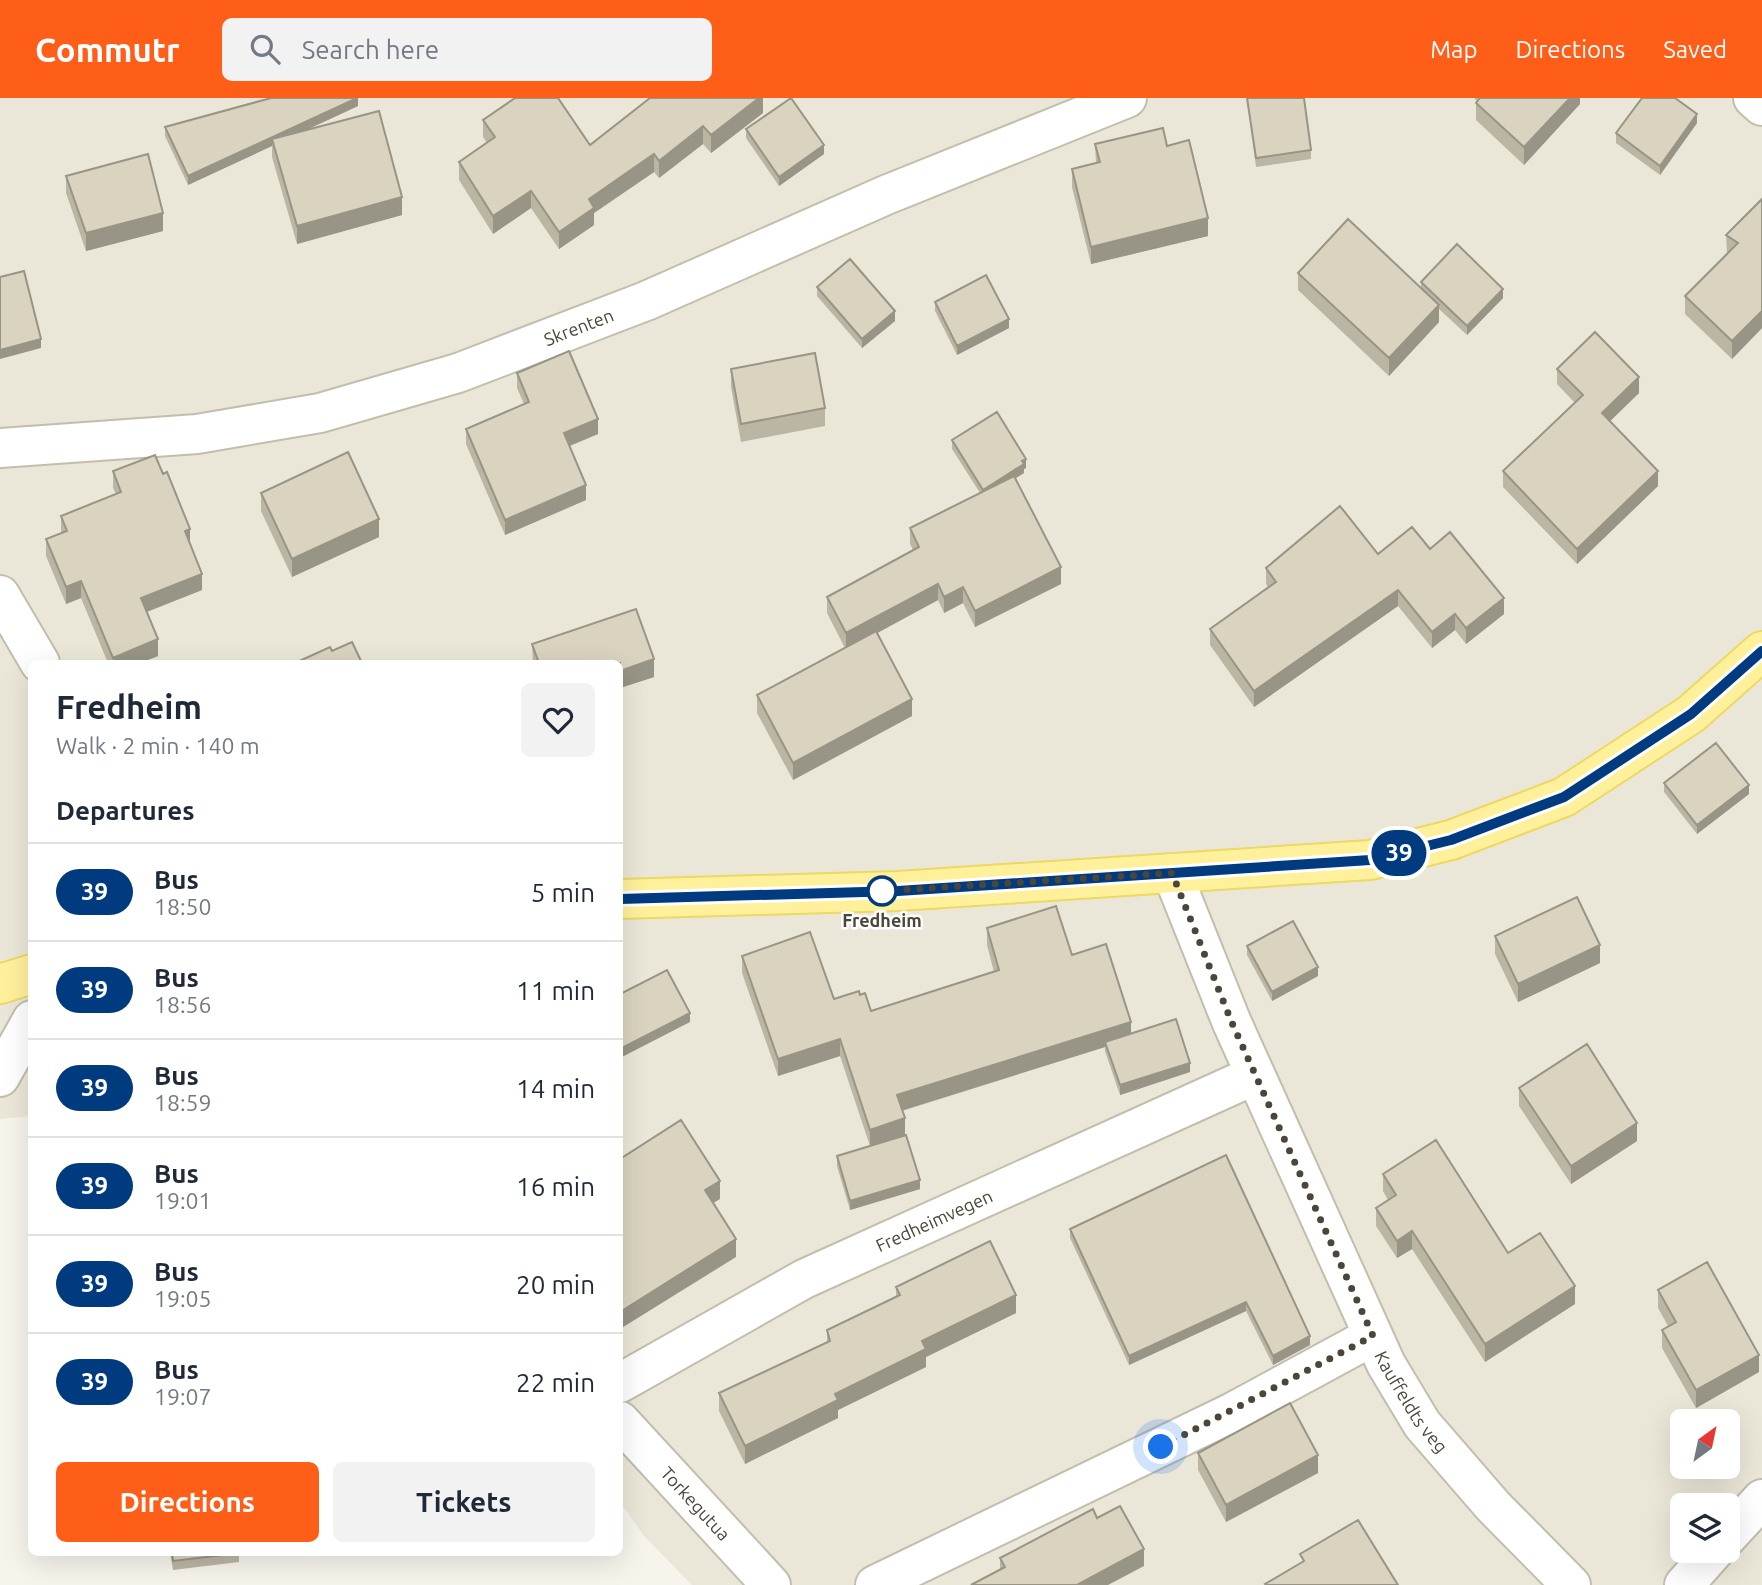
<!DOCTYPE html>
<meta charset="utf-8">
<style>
:root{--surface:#fff;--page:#f2f2f3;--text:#1f2937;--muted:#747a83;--line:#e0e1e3;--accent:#ff5e19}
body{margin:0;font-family:Ubuntu,sans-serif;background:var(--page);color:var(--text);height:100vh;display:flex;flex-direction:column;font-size:26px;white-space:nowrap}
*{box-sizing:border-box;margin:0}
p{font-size:23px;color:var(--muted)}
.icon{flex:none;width:38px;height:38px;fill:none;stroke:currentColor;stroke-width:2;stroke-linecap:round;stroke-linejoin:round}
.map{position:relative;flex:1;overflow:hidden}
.drawer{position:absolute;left:28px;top:562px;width:595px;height:896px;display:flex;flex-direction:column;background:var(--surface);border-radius:10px;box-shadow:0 7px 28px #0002}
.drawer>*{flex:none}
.badge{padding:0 14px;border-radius:23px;font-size:24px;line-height:46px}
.needle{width:46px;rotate:33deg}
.buttons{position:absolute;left:1670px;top:1311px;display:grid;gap:14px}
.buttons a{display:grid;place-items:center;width:70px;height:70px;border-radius:10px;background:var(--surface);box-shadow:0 7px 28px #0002;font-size:35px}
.you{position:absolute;width:35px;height:35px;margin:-18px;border:5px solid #fff;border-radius:50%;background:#1a73e8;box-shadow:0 0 0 10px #1a73e833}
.map>.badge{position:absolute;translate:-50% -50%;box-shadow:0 0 0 4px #fff}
h2{padding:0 28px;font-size:26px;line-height:63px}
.round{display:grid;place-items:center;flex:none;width:74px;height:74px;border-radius:10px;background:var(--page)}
.summary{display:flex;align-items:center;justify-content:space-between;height:119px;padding:0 28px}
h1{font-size:33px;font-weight:700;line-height:52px}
.primary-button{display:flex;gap:14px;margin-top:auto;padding:14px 28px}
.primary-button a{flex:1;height:80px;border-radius:10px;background:var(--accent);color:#fff;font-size:28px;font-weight:700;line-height:80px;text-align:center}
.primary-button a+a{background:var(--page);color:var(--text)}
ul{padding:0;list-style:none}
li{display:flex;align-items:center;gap:21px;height:98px;padding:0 28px;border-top:2px solid var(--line)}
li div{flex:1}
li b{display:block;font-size:26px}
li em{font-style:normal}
li .badge{min-width:77px;font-weight:700;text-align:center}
header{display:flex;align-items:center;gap:42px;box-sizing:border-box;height:98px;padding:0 35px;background:var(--accent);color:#fff}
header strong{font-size:33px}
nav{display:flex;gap:38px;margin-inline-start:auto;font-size:24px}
.search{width:490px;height:63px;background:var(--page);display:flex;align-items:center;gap:18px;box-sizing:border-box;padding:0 24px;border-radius:10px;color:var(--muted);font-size:26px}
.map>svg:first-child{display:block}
.residential{fill:#ebe7d8;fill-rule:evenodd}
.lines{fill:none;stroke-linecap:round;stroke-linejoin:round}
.minor-casing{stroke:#c3beac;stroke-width:42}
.major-casing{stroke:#edd862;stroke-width:42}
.minor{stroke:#fff;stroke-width:38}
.major{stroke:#fff19b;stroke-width:38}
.wall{fill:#bbb5a4}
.shaded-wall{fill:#989486}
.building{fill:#d9d3bf;stroke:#989486;stroke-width:2}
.line-casing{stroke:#fff;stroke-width:16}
.line{stroke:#003b80;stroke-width:10}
.walk{stroke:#4b4637;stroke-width:7;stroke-dasharray:0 12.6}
.stop-dot{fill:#fff;stroke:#003b80;stroke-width:3.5}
.labels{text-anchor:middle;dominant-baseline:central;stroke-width:5;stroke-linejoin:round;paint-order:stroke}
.street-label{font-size:18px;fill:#4b4637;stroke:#fff}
.stop-label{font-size:18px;font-weight:bold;fill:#4b4637;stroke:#fff}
</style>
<header>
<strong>Commutr</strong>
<div class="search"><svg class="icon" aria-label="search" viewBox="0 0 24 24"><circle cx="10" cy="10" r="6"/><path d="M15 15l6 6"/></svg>Search here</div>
<nav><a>Map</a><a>Directions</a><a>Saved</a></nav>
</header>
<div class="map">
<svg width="1762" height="1487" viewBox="0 0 1762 1487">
<rect width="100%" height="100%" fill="#f6f4eb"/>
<!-- residential -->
<path class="residential" d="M0,0h1762v1487h-1070l-48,-49 -24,-34v-839h-588l-1,453 -31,3zM1682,1323h45v45h-45zM1682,1407h45v45h-45z"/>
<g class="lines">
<defs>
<g id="minor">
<path d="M1753,0l9,8"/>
<path id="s1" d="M0,350l197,-14 123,-21 138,-40 188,-72 240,-106 241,-97"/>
<path d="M0,497l40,68"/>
<path id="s2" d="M1172,775l60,150 154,341 36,60 71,82 78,79"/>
<path d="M0,979l32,-57"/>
<path id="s3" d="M620,1285l184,-104 451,-204"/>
<path id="s4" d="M620,1323l151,164"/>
<path d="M1727,1439l35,-38"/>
<path d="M875,1487l358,-173 140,-76"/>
<path d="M1684,1487l31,-35"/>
</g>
<path id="major" d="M620,801l278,-8 472,-31 81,-20 113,-43 127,-83 71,-63
M0,886l32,-10"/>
</defs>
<!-- minor casing -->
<use href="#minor" class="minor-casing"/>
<!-- major casing -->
<use href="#major" class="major-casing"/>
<!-- minor -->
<use href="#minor" class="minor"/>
<!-- major -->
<use href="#major" class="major"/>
</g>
<!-- wall -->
<path class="wall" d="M358,0v8l-51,24 95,85 -105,29 -25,-87v-11l-84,39 -23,-49v-9z
M763,0v15l-52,40 -8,-9 -44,34 -5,-6 -60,41v12l-35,24 -28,-41 -38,26 -34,-54v-18l28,-19 -4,-6v-17l107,25z
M1247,0l64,52v9l-55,8z
M1474,0h106v6l-56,61 -48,-45v-17l1,-2z
M1697,25l-37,52 -44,-32v-10z
M746,31l78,25 -45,32 -33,-48z
M1095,46l113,92 -117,28 -19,-77v-18l24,-6z
M66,78l97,55 -77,20 -20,-58z
M1762,101v129l-30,31 -47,-45v-18l42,-43 -1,-18z
M1298,175l123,14v-5l82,16 -36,37 -28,-26v13l-50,54 -91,-86z
M817,189l78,34 -33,27 -45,-52z
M935,204l74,26 -52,27 -22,-44z
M731,271l94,39v18l-84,16 -10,-55z
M1557,271l82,24 -29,28 48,65 -81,78 -74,-77v-16l72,-68 -18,-19z
M517,275l81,61 -28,12 16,54 -81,35 -39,-91v-15l58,-25 -7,-16z
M952,342l74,28 -2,1v4l-9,5 46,106 -86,43 -12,-24 -19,10 -6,-13 -61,33 35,83 -119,64 -36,-67v-18l88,-47 -18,-35v-16l86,-47 -3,-6v-16l70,-35 -28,-44z
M113,373l77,72 12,47 -55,22 11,44 -18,7h-32l-27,-65 -15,6 -20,-48v-17l15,-6v-17l55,-22 -3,-6z
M261,395l118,44 -87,40 -31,-66z
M1430,451l74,65 -38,30 -11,-14 -23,18 -34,-42 -144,101 -44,-62v-16l58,-42 -2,-3v-16z
M636,511l18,50v18l-34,11v-25h-87l-1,-19z
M1664,685l85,11 -52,40 -33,-42z
M987,830l85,27 59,79 59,38 -70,23 -15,-44v-4l-203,64 3,24 -35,11 -30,-90 -62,20 -36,-103v-17l92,43 26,-4 11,16 123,-39 -7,-27z
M1495,838l105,27 -82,39 -23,-48z
M1247,848l71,30 -46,25 -25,-46z
M1519,990l118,53 -66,43 -52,-78z
M1226,1057l84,190 -37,20 -27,-54 -117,54 -59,-127v-9z
M837,1058l83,33 -70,21 -13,-44z
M1383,1076l125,79 67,51 -90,58 -73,-113 -15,9 -21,-32v-18l12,-8 -5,-9z
M896,1189l120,26 -90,44v10l-88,43v8l-93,46 -26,-53v-18l108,-50v-13l69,-34z
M1658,1192l101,82 -63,36 -34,-60v-18l6,-4 -10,-18z
M1198,1355l120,20 -92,49 -28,-52z
M1097,1420l47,48 -144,3v-11z
M170,1454h69v10l-66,8z"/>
<!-- shaded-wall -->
<path class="shaded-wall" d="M357,0h1v8l-85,39 -1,-6v7l-84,39v-9z
M759,0h4v15l-52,40v-18z
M1570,0h10v6l-56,61v-18z
M1697,16v9l-37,52v-9z
M703,28v18l-44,34v-17z
M824,47v9l-45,32v-9z
M654,56v18l-60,41v12l-35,24v-17l30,-33z
M531,93v17l-38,26v-18z
M402,99v18l-105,29v-18z
M163,115v18l-77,20v-18z
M1208,120v18l-117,28v-17z
M1503,191v9l-36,37v-9z
M1439,207v17l-50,54v-18z
M895,213v10l-33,27v-9z
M1762,213v17l-30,31v-18z
M1009,221v9l-52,27v-9z
M41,241v9l-41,11v-9z
M1639,279v16l-37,36v-16z
M598,321v15l-34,14v-15z
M1026,361v9l-2,1v4l-41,26v-9z
M1658,373v15l-81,78v-15z
M586,387v15l-81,35v-15z
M379,421v18l-87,40v-18z
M190,431v17l-5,-15z
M1061,469v17l-86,43v-16z
M202,476v16l-61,24v-16z
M81,483v17l-15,6v-17z
M938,486v16l-92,50v-17z
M963,489v16l-19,10v-16z
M1398,492v16l-144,101v-16z
M1504,500v16l-38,30v-16z
M1455,516v16l-23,18v-16z
M158,541v17l-18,7h-27v-5z
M654,561v18l-34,11v-17z
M912,601v17l-119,64v-17z
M1749,687v9l-52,40v-9z
M1600,847v18l-82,39v-18z
M1318,869v9l-46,25v-9z
M690,915v9l-70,36v-9z
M1131,924v17l-26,3v5l-208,65v-17z
M840,941v17l-62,20v-17z
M1190,965v9l-70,23v-10z
M905,1020v17l-35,11v-16z
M1637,1025v18l-66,43v-18z
M920,1082v9l-70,21v-9z
M720,1083v18l-15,9v-18z
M1412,1133v18l-15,9v-17z
M736,1141v18l-116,72v-17z
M1575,1188v18l-90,58v-18z
M1016,1197v18l-90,44v10l-88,43v8l-93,46v-18l90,-52 87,-53z
M1246,1204v9l-117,54v-9z
M1310,1238v9l-37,20v-9z
M1759,1257v17l-63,36v-18z
M1318,1357v18l-92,49v-17z
M1144,1451v17l-36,19h-31z"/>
<!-- building -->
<path class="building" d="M271,0h86l-169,78 -23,-49z
M515,0h43l32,47 60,-47h109l-48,37 -8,-9 -44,35 -5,-7 -65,45 5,9 -35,24 -28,-41 -38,25 -34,-54 36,-25 -12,-17z
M791,0l33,47 -45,32 -33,-48z
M1247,0h57l7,52 -55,8z
M1480,0h90l-46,49 -48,-44z
M1642,0h33l22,16 -37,52 -44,-33z
M379,13l23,86 -105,29 -25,-87z
M1163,30l4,18 22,-6 19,78 -117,29 -19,-78 28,-7 -5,-18z
M148,56l15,59 -77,20 -20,-57z
M1762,101v112l-30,30 -47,-45 53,-53 -12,-8z
M1348,121l91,86 -50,53 -91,-85z
M1457,146l46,45 -36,37 -46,-44z
M850,161l45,52 -33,28 -45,-52z
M24,173l17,68 -41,11v-73z
M986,177l23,44 -52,27 -22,-44z
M1595,234l44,45 -37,36 56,58 -81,78 -74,-78 80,-76 -26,-26z
M569,253l29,68 -34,14 22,52 -81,35 -39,-91 63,-27 -12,-29z
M815,255l10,55 -84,16 -10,-55z
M997,314l29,47 -4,2 2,3 -41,26 -31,-50z
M348,354l31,67 -87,40 -31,-66z
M155,357l8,19 4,-2 23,57 -5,2 17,43 -61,24 17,41 -45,19 -32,-77 -15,6 -20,-48 21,-8 -6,-15 60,-24 -8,-21z
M1014,378l47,91 -86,44 -12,-24 -19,10 -6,-13 -92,49 -19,-36 92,-50 -9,-19z
M1340,408l38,48 34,-27 18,22 20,-17 54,66 -38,30 -11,-14 -23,18 -34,-42 -144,101 -44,-62 66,-47 -10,-14z
M636,511l18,50 -34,12v-8h-81l-7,-19z
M876,533l36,68 -119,64 -36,-68z
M352,544l10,21h-67l35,-16 2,4z
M1716,645l33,42 -52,40 -33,-42z
M1577,799l23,48 -82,39 -23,-48z
M1056,808l16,49 34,-11 25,78 -234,73 8,23 -35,12 -30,-91 -62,20 -36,-103 68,-24 24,67 25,-8 1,4 5,-2 6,18 128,-41 -12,-42z
M1293,823l25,46 -46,25 -25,-46z
M667,872l23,43 -70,36v-55z
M1176,921l14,44 -70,22 -15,-43z
M1587,946l50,79 -66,43 -52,-78z
M681,1022l39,61 -15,9 31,49 -116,73v-153z
M906,1037l14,45 -70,21 -13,-45z
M1436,1042l72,113 32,-20 35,53 -90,58 -73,-113 -15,10 -21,-33 20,-13 -13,-21z
M1226,1057l84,181 -37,20 -27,-54 -117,54 -59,-127z
M990,1143l26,54 -94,46 4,8 -91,45 3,6 -93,46 -26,-53 111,-52 -3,-11 73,-35 -4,-8z
M1707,1164l52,93 -63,35 -34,-60 14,-8 -18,-32z
M1290,1305l28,52 -92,50 -28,-52z
M1120,1408l24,43 -67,36h-106l34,-18 -5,-9 93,-49 4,9z
M1358,1422l40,65h-132l-1,-1 39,-23 -4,-7z
M172,1454h67v1l-66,8z"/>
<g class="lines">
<defs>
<path id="line" d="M620,801l278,-8 472,-31 81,-20 113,-43 127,-83 71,-63"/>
</defs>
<!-- line casing -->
<use href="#line" class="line-casing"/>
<!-- line -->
<use href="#line" class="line"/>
<!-- walk -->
<path class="walk" d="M882,793l290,-18 60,150 141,313 -212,111"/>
</g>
<!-- markers -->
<circle class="stop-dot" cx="882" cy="793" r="14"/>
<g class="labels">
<!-- street labels -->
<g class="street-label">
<text stroke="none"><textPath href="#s1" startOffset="595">Skrenten</textPath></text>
<text stroke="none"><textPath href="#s3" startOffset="354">Fredheimvegen</textPath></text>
<text stroke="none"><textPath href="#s2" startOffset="581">Kauffeldts veg</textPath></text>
<text stroke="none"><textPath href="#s4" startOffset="112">Torkegutua</textPath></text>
</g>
<!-- stop labels -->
<g class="stop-label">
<text x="882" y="822">Fredheim</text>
</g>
</g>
</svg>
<div class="buttons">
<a><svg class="needle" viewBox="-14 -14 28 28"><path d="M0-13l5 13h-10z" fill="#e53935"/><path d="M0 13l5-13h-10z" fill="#747a83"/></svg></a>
<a><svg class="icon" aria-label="layers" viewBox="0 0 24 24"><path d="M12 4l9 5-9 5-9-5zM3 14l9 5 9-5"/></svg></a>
</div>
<div class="you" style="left:1161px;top:1349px"></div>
<b class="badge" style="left:1399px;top:755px;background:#003b80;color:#fff">39</b>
<section class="drawer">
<div class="summary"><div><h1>Fredheim</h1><p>Walk · 2 min · 140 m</p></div><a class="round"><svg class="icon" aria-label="heart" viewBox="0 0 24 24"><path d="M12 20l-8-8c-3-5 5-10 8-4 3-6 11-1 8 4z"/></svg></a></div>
<h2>Departures</h2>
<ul>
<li><span class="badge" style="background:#003b80;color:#fff">39</span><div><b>Bus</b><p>18:50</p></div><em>5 min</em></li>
<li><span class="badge" style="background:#003b80;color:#fff">39</span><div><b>Bus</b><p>18:56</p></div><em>11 min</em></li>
<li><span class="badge" style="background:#003b80;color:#fff">39</span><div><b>Bus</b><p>18:59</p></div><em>14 min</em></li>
<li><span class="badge" style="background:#003b80;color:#fff">39</span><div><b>Bus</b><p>19:01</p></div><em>16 min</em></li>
<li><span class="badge" style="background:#003b80;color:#fff">39</span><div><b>Bus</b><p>19:05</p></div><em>20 min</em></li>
<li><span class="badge" style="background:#003b80;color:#fff">39</span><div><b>Bus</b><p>19:07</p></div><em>22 min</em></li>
</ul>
<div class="primary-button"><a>Directions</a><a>Tickets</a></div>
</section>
</div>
